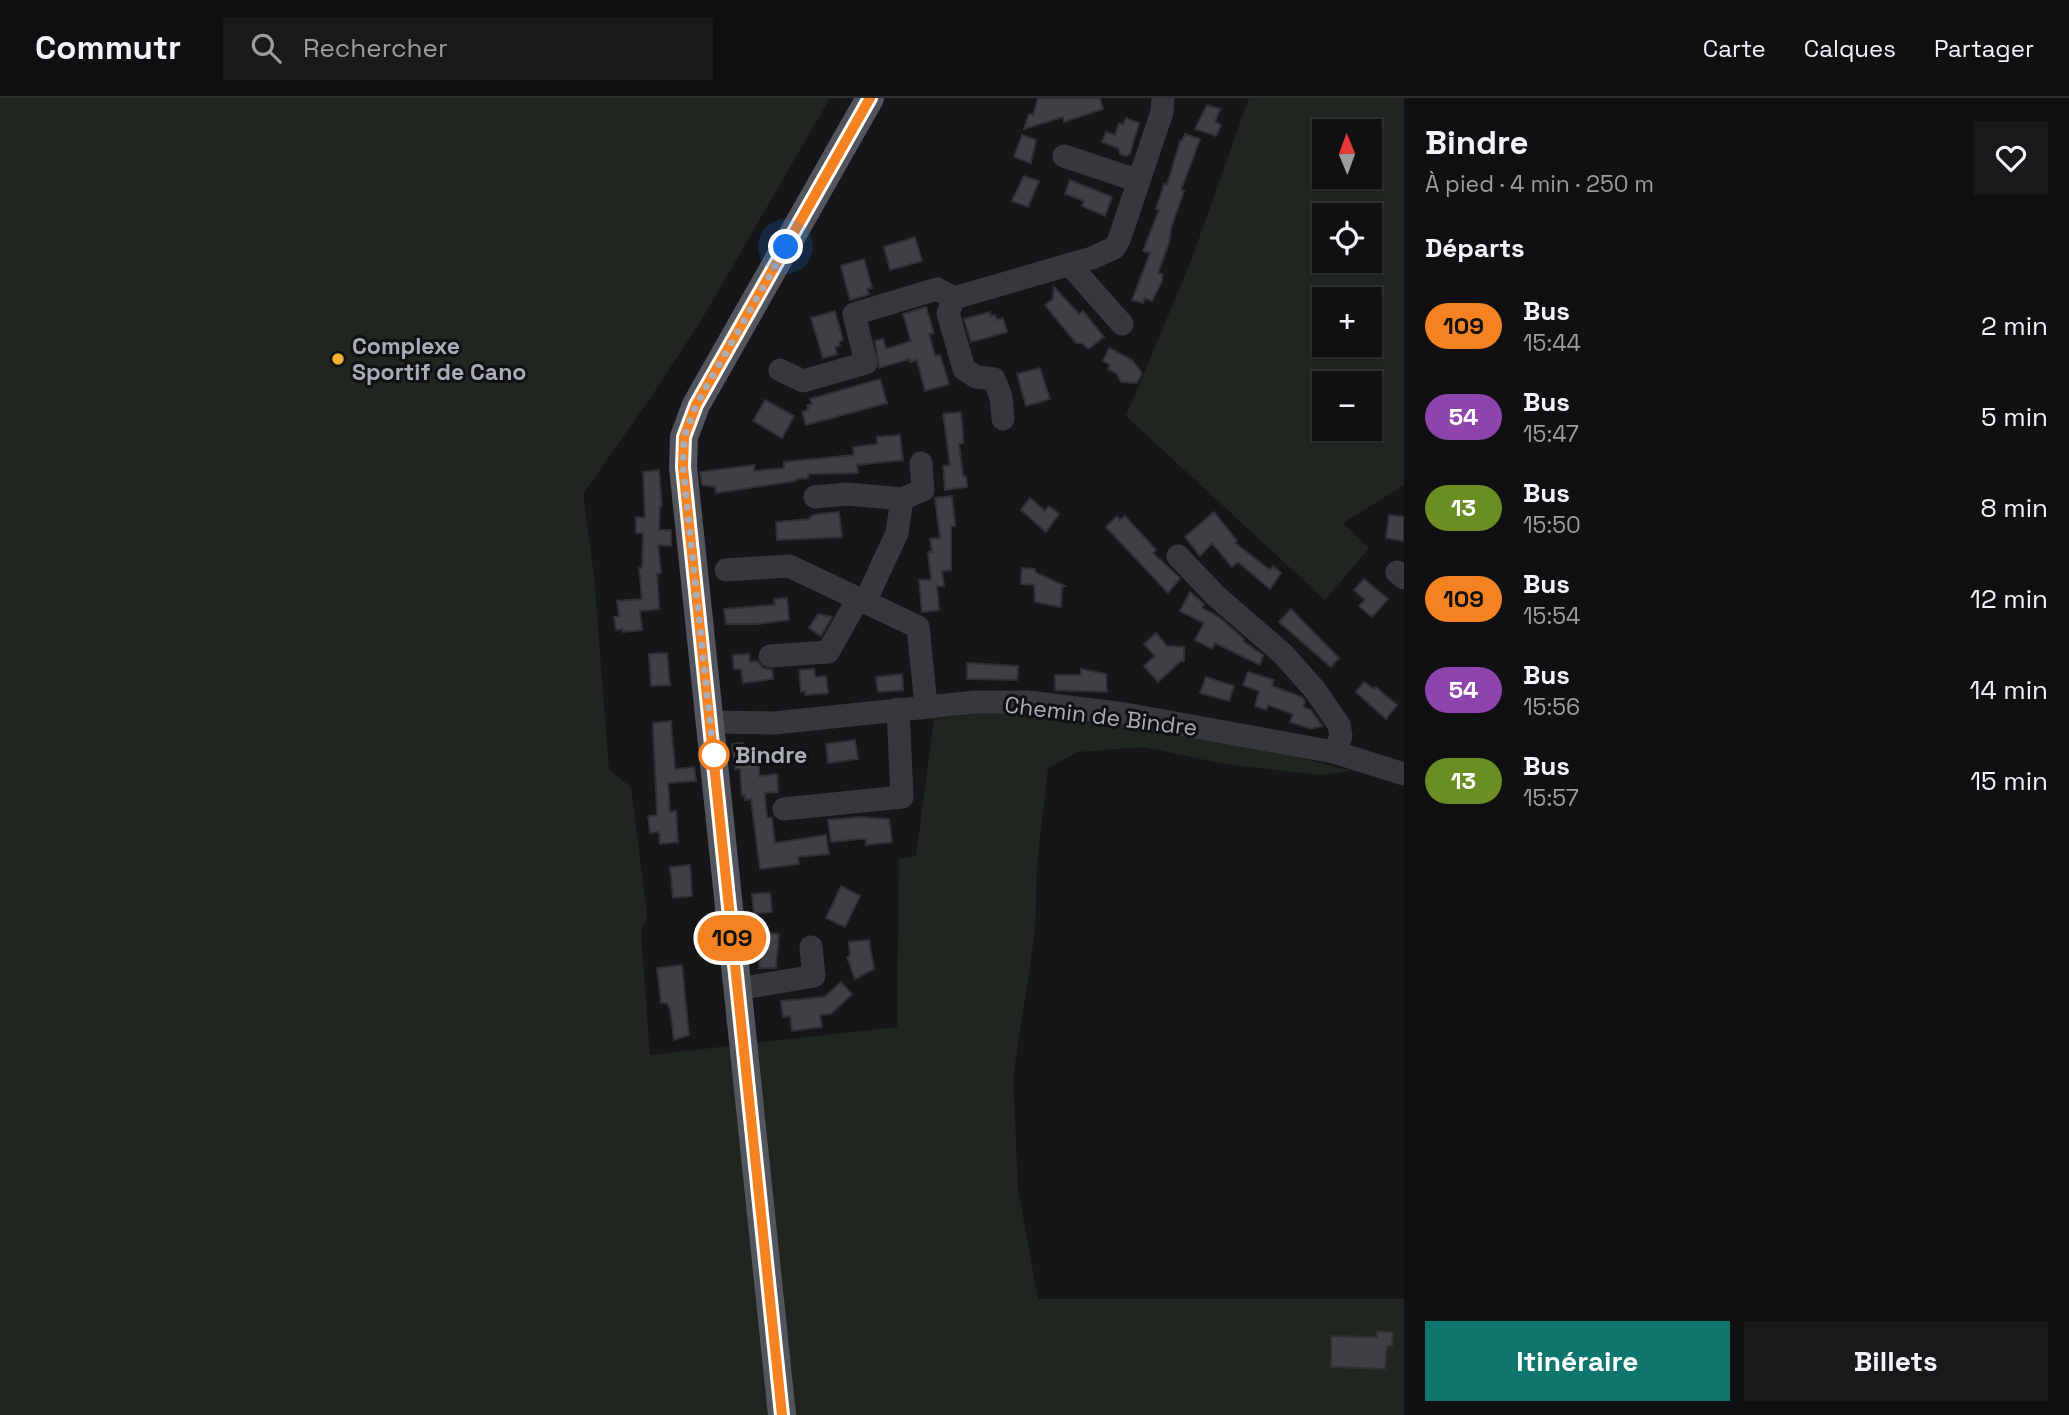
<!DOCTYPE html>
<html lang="fr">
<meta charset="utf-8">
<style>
:root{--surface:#101012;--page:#19191b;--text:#f1f3f6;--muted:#9c9d9f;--line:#303032;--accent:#0f766e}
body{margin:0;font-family:"Space Grotesk",sans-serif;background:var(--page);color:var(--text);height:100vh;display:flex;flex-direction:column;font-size:26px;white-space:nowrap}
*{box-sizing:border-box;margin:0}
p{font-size:23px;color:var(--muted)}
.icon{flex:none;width:38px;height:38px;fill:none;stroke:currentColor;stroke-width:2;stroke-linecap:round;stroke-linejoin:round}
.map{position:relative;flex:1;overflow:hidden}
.side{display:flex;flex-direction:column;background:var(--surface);width:665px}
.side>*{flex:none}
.badge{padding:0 14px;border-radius:23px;font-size:24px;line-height:46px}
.needle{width:46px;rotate:359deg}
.tools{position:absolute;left:1312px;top:21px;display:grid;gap:14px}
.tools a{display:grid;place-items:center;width:70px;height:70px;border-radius:0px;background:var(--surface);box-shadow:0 2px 5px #0004,0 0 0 2px var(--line);font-size:35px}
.you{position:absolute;width:35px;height:35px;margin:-18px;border:5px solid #fff;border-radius:50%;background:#1a73e8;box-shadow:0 0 0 10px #1a73e833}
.map>.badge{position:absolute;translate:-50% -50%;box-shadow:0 0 0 4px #fff}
h2{padding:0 21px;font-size:26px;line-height:63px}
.round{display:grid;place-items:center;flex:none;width:74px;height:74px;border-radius:0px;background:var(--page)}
.summary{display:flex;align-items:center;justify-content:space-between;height:119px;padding:0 21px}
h1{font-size:33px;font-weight:600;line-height:52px}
.primary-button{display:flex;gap:14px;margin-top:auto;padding:14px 21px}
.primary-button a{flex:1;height:80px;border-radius:0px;background:var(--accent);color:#fff;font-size:28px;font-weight:600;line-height:80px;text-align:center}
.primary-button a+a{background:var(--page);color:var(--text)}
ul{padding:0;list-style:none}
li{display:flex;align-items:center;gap:21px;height:91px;padding:0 21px}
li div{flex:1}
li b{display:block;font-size:26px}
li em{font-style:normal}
li .badge{min-width:77px;font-weight:700;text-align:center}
header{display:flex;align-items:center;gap:42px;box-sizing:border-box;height:98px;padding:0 35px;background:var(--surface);border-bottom:2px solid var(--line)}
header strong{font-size:33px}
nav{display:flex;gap:38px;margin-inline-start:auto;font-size:24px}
.search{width:490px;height:63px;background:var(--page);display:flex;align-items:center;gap:18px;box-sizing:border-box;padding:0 24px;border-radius:0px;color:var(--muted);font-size:26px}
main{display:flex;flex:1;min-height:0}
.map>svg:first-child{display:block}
.green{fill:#1e261f;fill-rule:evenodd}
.building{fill:#404145;stroke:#303034;stroke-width:2}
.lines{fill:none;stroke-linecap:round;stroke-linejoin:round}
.minor{stroke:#37383d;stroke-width:23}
.major{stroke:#53555c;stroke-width:28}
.line-casing{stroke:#fff;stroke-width:16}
.line{stroke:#f58220;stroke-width:10}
.walk{stroke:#a8adb8;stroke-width:7;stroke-dasharray:0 12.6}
.poi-dot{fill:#f2b134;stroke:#111113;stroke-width:2.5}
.stop-dot{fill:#fff;stroke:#f58220;stroke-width:3.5}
.labels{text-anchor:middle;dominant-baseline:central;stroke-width:6;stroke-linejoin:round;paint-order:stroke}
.poi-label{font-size:23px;font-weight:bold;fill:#a8adb8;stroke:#111113;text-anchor:start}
.street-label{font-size:23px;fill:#a8adb8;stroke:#111113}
.stop-label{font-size:23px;font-weight:bold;fill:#a8adb8;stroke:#111113;text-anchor:start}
</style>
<header>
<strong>Commutr</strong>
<div class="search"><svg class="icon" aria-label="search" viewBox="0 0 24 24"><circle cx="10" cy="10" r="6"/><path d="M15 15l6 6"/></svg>Rechercher</div>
<nav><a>Carte</a><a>Calques</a><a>Partager</a></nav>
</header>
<main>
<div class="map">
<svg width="1404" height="1317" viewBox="0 0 1404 1317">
<rect width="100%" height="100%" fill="#161618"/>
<!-- green -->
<path class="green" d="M0,0h830l-128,221 -53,81 -66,94 11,82 15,194 22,17 16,128 -6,17 9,123 247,-28 2,-168 17,-3 18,-137 76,-9 121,15 155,29 65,17 -30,4 -97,-11 -80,-17 -66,5 -30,16 -11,97 -2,67 -22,145 5,112 20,110h366v116h-1404z
M1249,0h155v387l-61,38 26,25 -44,52 -199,-184 65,-155zM1370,33v46h-45v-46zM1370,117v46h-45v-46zM1325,201h45v46h-45zM1325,285h45v46h-45z"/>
<!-- building -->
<path class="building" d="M1038,0h62l3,11 -39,13 -1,-5 -39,12 5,-15 4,1z
M1207,7l13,4 -5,13 6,3 -5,11 -21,-7z
M1126,20l13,5 -9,31 -4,2 -6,-2 -2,-6 -16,-6 4,-10 9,3 4,-12 4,2z
M1185,36l15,5 -19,51 3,1 -13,37 -2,15 -11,30 4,1v7l-10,20 -7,-3 -2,5 -11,-3 18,-47 -7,-2 16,-41 -3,-1 8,-25 3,1 13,-44h2z
M1022,37l14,5 -5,23 -17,-6z
M1024,78l15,5 -11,26 -16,-6z
M1070,82l42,17 -7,19 -23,-10 2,-5 -19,-7z
M915,139l7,24 -32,9 -6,-23z
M864,161l8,29 -5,1 2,5 -5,2 -14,4 -9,-34z
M1054,189l25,27 4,-3 21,26 -16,12 -6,-6h-6l-31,-38 8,-6z
M926,209l8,26 -5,1 6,22 5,-1 9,29 -24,7 -8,-31 -7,2 -1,-3 -30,9 -4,-27 8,-2 3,10 25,-8 -8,-27z
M835,213l8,29 -4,2 1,4 -5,1 2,7 -14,4 -12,-40z
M990,214l1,4 4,-1 2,5 6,-2 4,14 -36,10 -7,-23z
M1109,250l23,12 10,13 -5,10 -16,-1 -5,-9 -8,-4 2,-4 -7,-4z
M1040,270l10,31 -24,7 -9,-32z
M880,281l7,24 -81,22 -4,-13 6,-2 -1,-5 5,-1 -2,-5z
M765,302l29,16 -12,22 -29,-17z
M961,314l2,24v7l-4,1 4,32h3l1,11 -22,3 -2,-24 7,-1 -7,-51z
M900,337l3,25 -46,5 1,8 -50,1v4l-12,1v2l-80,12 -1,-6 -13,-2 -2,-13 54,-7v6l30,-3v-6l70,-7 -1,-8 24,-3v-7z
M659,372l3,36 -2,1 -1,23h12v16l-13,-1 3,28 -4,1 2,35 -19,2 2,19 -19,2 -1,-3 -6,1 -2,-13 5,-1 -2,-15 25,-2 -3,-31h3l1,-35h-7v-16l9,1 -2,-46z
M952,398l3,30h-4v44l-9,1 2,15h-7l2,24 -17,2 -3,-32h12l-3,-28h4l-2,-13 10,-1 -5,-40z
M1030,400l15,13 4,-5 10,8 -13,18 -25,-22z
M839,414l3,25 -65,3 -1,-18 34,-3v-2l7,-3z
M1214,414l23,29 -2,2 35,27 3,-4 8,7 -11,16 -32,-27 -6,5 -20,-24 -12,13 -15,-19z
M1389,417l15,2v24l-18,-3z
M1117,418l3,4 5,-4 31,34 -3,3 27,25 -12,15 -62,-66z
M1022,470l13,1v3l30,14 -3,1 -1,20 -26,-5 -1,-17 -13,-1z
M1364,481l24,20 -16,18 -13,-11 6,-6 -11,-10z
M1190,494l14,12 -2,4 17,9 25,22 -1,2 20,14 -3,10 -45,-22 -3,6 -17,-9 9,-17 -24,-12z
M787,500l2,22 -32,4h-31l-2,-15 51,-4 -1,-6z
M1291,511l48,49 -8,9 -52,-45z
M818,516l14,3 -11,19 -12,-8z
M1156,535l11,13 17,1v14h-3l-23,21 -14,-16 11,-10 -11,-12z
M667,555l3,32 -19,1 -2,-32z
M749,556l1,8 7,-1 6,7 9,2 1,9 -30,4 -2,-14h-7l-1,-14z
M967,565l51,3 -1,14 -50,-1z
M814,571l1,8 11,-1 2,17 -23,2v-4l-4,1 -2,-22z
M1081,571l25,5 1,18 -52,-2v-15h26z
M1248,574l26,8 -2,6 30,11 3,4 -2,6 8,3 11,16 -11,3 -21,-7 3,-8 -25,-9 -2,5 -11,-4 4,-15 -16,-6z
M902,576l1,16 -25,2 -2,-15z
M1206,579l28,9 -5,15 -29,-8z
M1364,584l10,7 2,-2 21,18 -11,14 -30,-27z
M671,623l4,48 19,-2 2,14 -28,2 2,29 6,-1 2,31 -18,2 -1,-12 -9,1 -2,-17 9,-1 -4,-92z
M855,642l3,19 -30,4 -2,-19z
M743,645l2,17 9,-1 1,5 4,-1v13l18,-2 1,18 -13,1 2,25h5l3,25 51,-8 3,19 -31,3 1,7 -39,5 -9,-70 -6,1v-5l-3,1 -2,-27h-5l-3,-25z
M859,719l30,2 3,23 -26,3v-6h-5l-30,3 -3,-22z
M690,767l2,31 -19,2 -3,-31z
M841,788l19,10 -15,31 -19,-9z
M770,795l2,19 -18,2 -2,-20z
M766,835l13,1 -3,34h-17l2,-27h4z
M869,842l5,29 -19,10 -8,-22 3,-1 -1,-14z
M682,867l7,70 -15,5 -4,-31 -3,-6h-6l-4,-35z
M841,884l11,12 -21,20 -11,1 2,12 -30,4 -2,-15 -7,1 -2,-16 43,-4z
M1377,1233l16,1 -1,14h-5l-2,23 -54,-2v-31l46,1z"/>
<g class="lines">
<!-- minor -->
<path class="minor" d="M1064,58l75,25
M1070,167l52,59
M954,200l-6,15 16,56 12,8 18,2 7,18 2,22
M780,272l23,11 63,-18 -12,-49 83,-25 17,9 138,-40 22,-10 5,-8 43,-128 1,-14
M815,399l32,-3 55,5
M1178,458l38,40 67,58 32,36 24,35 2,11 -7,16
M726,472l63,-4 129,61 8,79
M1397,474l7,6
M865,504l32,-69 5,-34 21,-9 -2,-27
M770,558l58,-4 30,-53
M710,624l64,1 202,-21h52l97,12 209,38 70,22
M784,711l118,-12 -4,-88
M738,891l76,-13 -3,-29"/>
<!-- major -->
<path class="major" d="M782,1317l-99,-948 1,-30 12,-32 174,-307"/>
</g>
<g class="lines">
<defs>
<path id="line" d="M782,1317l-99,-948 1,-30 12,-32 174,-307"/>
</defs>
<!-- line casing -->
<use href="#line" class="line-casing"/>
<!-- line -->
<use href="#line" class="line"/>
<!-- walk -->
<path class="walk" d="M714,657l1,14 -32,-302 1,-30 12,-32 90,-158"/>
</g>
<!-- markers -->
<circle class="poi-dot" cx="338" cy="261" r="7"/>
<circle class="stop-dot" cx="714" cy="657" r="14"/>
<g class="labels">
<!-- poi labels -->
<g class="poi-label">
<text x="352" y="248">Complexe<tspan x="352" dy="26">Sportif de Cano</tspan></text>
</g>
<!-- street labels -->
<g class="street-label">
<text transform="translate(1101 618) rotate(7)">Chemin de Bindre</text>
</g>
<!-- stop labels -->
<g class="stop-label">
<text x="735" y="657">Bindre</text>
</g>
</g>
</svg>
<div class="tools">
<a><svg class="needle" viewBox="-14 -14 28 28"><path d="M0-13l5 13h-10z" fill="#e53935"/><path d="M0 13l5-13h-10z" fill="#9c9d9f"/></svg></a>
<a><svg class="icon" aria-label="locate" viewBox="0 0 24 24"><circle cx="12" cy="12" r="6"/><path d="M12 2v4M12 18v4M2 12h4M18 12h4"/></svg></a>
<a>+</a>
<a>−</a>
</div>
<div class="you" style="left:786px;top:149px"></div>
<b class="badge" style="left:732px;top:840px;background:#f58220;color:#111">109</b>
</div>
<section class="side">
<div class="summary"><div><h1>Bindre</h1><p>À pied · 4 min · 250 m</p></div><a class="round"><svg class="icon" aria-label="heart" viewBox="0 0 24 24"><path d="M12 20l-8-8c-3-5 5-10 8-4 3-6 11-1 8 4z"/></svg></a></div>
<h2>Départs</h2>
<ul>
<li><span class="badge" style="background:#f58220;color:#111">109</span><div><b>Bus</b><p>15:44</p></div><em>2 min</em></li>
<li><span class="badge" style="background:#8e44ad;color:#fff">54</span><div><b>Bus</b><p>15:47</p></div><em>5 min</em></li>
<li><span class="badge" style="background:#6b8e23;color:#fff">13</span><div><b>Bus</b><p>15:50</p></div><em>8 min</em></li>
<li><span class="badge" style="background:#f58220;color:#111">109</span><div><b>Bus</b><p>15:54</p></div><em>12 min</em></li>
<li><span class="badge" style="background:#8e44ad;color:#fff">54</span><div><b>Bus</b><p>15:56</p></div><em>14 min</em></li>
<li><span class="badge" style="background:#6b8e23;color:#fff">13</span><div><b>Bus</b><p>15:57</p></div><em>15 min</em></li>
</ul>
<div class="primary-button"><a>Itinéraire</a><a>Billets</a></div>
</section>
</main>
